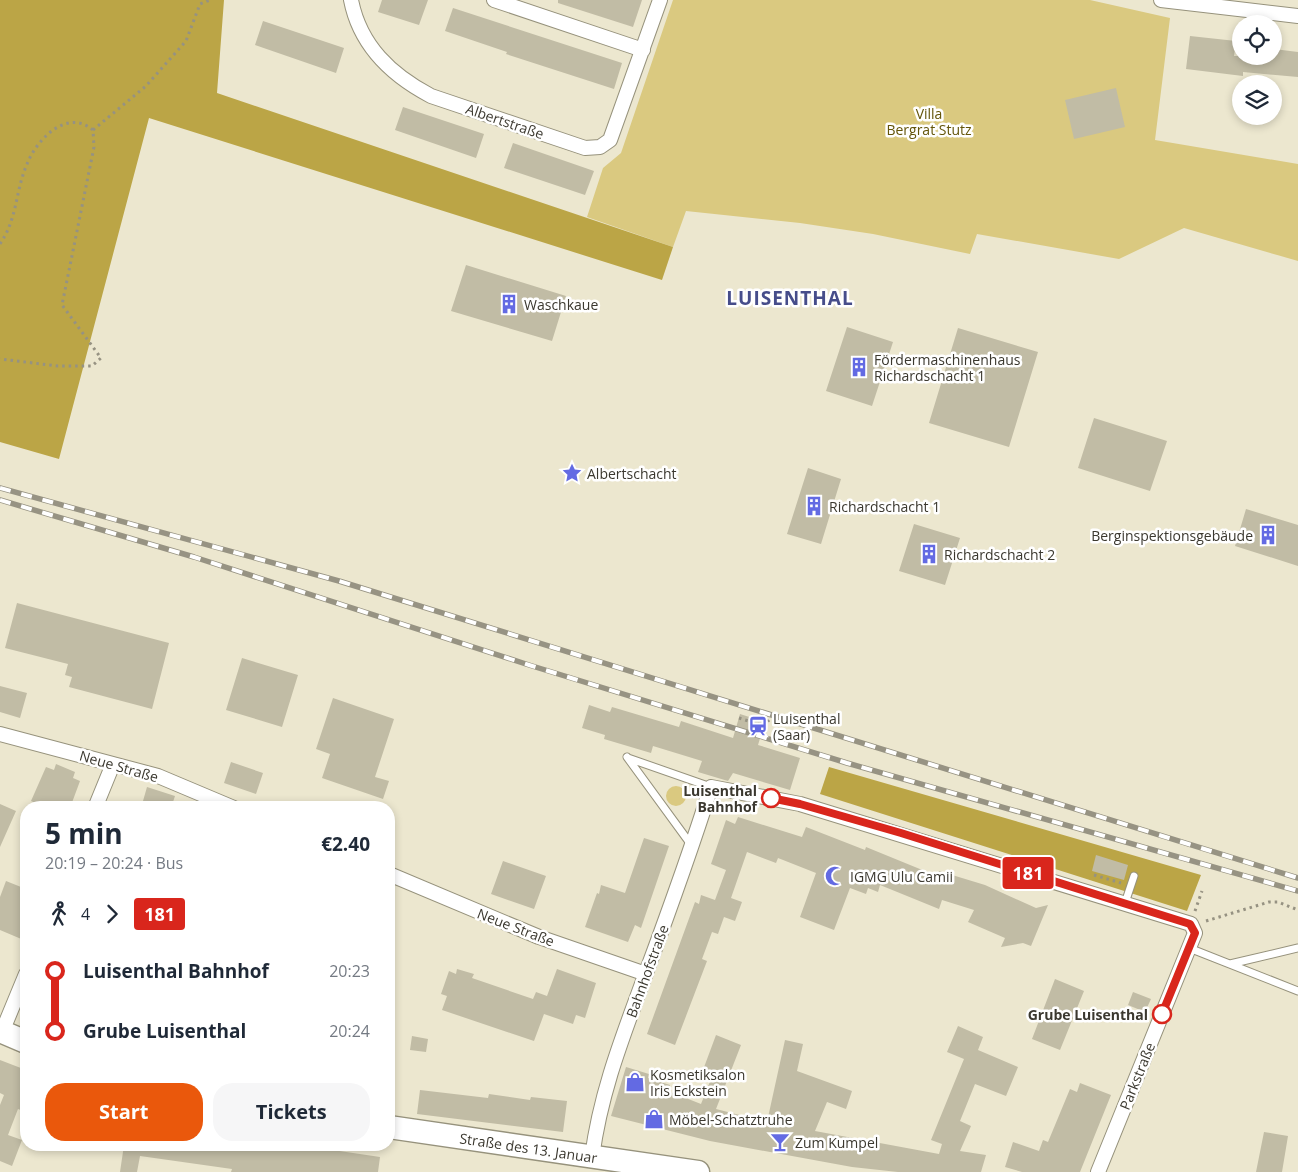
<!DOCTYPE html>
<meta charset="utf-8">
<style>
:root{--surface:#fff;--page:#f6f6f7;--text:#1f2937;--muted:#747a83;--accent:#ea580c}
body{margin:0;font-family:"Open Sans",sans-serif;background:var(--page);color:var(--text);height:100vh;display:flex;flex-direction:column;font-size:19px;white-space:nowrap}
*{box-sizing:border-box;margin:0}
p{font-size:16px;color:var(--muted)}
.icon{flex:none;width:28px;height:28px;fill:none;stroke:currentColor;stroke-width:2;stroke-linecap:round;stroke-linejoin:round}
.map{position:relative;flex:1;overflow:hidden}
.sheet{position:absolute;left:20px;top:801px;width:375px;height:350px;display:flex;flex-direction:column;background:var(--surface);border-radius:20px;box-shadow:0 2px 8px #0003}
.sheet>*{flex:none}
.badge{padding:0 10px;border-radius:4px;font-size:18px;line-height:32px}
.controls{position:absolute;left:1232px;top:15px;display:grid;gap:10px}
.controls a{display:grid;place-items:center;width:50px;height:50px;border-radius:50%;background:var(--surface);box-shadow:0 2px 8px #0003;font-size:25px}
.map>.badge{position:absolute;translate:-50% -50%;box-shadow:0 0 0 2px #fff}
.legs{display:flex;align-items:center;gap:8px;height:55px;padding:0 25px;font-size:16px}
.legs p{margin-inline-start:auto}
.overview{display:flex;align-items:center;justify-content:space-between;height:85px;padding:0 25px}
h1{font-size:28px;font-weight:700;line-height:38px}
.primary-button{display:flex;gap:10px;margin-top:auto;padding:10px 25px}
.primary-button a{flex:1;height:58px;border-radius:20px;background:var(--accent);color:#fff;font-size:20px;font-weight:700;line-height:58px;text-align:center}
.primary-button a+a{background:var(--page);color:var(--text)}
ul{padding:0 25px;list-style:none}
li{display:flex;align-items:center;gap:18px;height:60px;font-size:19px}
li i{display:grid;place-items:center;width:8px;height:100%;margin:0 6px;background:currentColor}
li i::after{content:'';width:12px;height:12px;margin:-6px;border:4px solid;border-radius:50%;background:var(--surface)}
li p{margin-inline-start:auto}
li:first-child i{background:linear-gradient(#0000 50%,currentColor 0)}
li:last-child i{background:linear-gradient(currentColor 50%,#0000 0)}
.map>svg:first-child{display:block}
.green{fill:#dac980}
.forest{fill:#bba546}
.building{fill:#c1bca5}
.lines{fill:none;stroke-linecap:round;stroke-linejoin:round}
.service-casing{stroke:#96927c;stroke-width:9}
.minor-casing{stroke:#96927c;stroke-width:16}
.primary-casing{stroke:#96927c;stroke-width:25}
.path{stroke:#969282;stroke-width:3;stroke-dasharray:2.5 4;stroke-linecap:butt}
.service{stroke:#fff;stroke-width:7}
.minor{stroke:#fff;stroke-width:14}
.primary{stroke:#fff;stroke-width:22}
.rail-casing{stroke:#979383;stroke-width:5.5}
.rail{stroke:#fff;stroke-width:4;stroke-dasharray:11;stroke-linecap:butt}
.line-1-casing{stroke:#fff;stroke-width:11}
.line-1{stroke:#d9261c;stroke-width:8}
.stop-1-dot{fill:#fff;stroke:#d9261c;stroke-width:2.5}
.labels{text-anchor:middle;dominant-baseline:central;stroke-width:5;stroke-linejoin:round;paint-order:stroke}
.park-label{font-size:14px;fill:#64550a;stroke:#fff}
.street-label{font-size:14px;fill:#3b382f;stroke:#fff}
.poi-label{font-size:14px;fill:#3b382f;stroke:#fff;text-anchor:start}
.stop-label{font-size:14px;font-weight:bold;fill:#3b382f;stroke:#fff;text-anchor:end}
.district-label{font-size:19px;font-weight:bold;letter-spacing:1px;fill:#464d8a;stroke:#fff}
</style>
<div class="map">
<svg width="1298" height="1172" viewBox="0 0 1298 1172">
<rect width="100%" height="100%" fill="#ece7cf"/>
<!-- green -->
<path class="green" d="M673,0h417l80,18 -15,122 143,24v97l-114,-33 -65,31 -142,-25 -7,20 -97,-20 -73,-11 -114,-12 -13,36 -86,-30 16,-49 18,-15z
M666 796a10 10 0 1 1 20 0a10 10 0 1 1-20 0Z"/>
<!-- forest -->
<path class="forest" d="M0,0h224l-7,93 456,154 -11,33 -513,-162 -90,341 -59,-17z
M829,767l372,108 -14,36 -367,-117z"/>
<!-- building -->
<path class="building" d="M382,0h46l-9,25 -41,-13z
M558,0h84l-9,27 -75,-24z
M453,8l169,55 -8,26 -108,-35 1,-2 -62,-21z
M263,21l81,27 -8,25 -81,-28z
M1190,36l46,5 -2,15h40v-7l24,3v25l-55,-5v4l-57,-7z
M1116,88l9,39 -51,12 -9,-39z
M403,107l81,27 -8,24 -81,-28z
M513,143l81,28 -9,24 -81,-27z
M466,265l100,31 -14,45 -101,-30z
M847,327l46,15 -21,64 -46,-15z
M958,328l80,24 -29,95 -80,-24z
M1094,418l73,23 -17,50 -72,-23z
M808,468l33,11 -20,65 -34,-10z
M1246,509l52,16v41l-63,-20z
M914,524l46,14 -15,47 -46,-14z
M17,603l152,40 -17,66 -83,-22 3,-10 -7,-2 3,-11 -63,-16z
M242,658l56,17 -16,52 -56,-17z
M0,686l27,7 -7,25 -20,-6z
M333,698l61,21 -19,58 14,4 -6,18 -61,-21 8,-24 -14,-5z
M589,705l21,7 2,-5 67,20 2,-6 52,17 7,-24 25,8 -7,23 42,13 -10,32 -57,-17 -5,8 -30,-9 4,-11 -49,-15 -2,7 -47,-14 1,-4 -23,-7z
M231,762l32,11 -7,21 -32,-11z
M56,764l19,8 -2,6 7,3 -10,27h-24l-15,-7 15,-34 8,3z
M147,787l28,9 -4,12h-30z
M0,804l16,7 -16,36z
M738,817l64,20 4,-10 59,23 1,-3 71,29 2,-5 46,14 51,23 12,-3 -17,41 -8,-3 -22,4 4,-9 -37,-16 6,-12 -32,-10 -3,9 -59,-24 -2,7 -10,-4 -2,6 -16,-6 -16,42 -34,-13 16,-44 -38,-15 -2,5 -29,-11 -16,46 11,4 -7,19 -11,-4 -6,17 -6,-2 -10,27 5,2 -32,84 -28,-11 48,-132 4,2 2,-9 14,5 11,-30 -15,-6 15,-44 9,4z
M644,838l25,8 -28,82 -6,-3 -7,17 -43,-15 12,-34 2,1 2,-9 24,8z
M1096,855l32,10 -4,15 -32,-9z
M503,861l43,15 -12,33 -43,-15z
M6,881l20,8v52l-26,-11v-33z
M457,969l17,5 -2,4 61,21 3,-7 11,4 10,-27 39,14 -11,35 -9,-3 -3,9 -29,-10 -10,27 -92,-31 5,-14 -6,-2 8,-23 7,3z
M1055,979l29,12 -24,59 -28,-11z
M1133,992l18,7 -6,13 -17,-7z
M958,1026l25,11 -5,13 40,17 -12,29 -31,-12 -15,37 11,5 -11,25 26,4 -5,17h-83l-46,-5 -142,-26 -99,-25 15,-49 23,7 -1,4 22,7 -2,6 33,13 12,-30 -10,-4 13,-35 25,10 -25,64 51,13 18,-82 18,4 -6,27 55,20 -6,18 -19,-7 -12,29 124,23 3,-10 -11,-4 33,-81 -17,-7z
M412,1036l16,3 -2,13 -16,-2z
M0,1060l26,10v42l-8,-3 -10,26 14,5 -10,26 -12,-5v-56l4,-10 -4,-2z
M1080,1083l31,12 -31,77h-58l-17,-5 8,-25 26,9 4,-11 5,2 22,-53 7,3z
M420,1090l68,8 1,-4 41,6 1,-3 36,4 -4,31 -146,-18z
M1264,1132l24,4 -6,36h-26z
M124,1145h175l81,12 -2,15h-147l1,-3 -92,-13 -3,16h-17z"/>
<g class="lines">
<defs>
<path id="service" d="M627,757l65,89
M628,758l83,29
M1125,903l9,-27
M1189,948l109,43
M1230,964l68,-16"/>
<path id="minor" d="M351,0c9,46 40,75 80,96l154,52 15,-1 10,-7 50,-140
M494,0l149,50
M1161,0l137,16
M0,734l158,42 76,32
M95,808l18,-44
M389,874l150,63 107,37
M2,1032l24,-58
M592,1157c9,-67 31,-121 54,-184 23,-62 45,-123 65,-186l89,17 391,120 4,9 -97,239"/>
<g id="primary">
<path d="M0,1031l26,11"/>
<path id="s1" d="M389,1127l309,45"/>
</g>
</defs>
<!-- service casing -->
<use href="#service" class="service-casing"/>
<!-- minor casing -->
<use href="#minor" class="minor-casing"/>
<!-- primary casing -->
<use href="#primary" class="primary-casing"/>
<!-- path -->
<path class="path" d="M93,130l53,-44 40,-45 14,-37 10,-4
M0,244c18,-27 15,-52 27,-80 10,-25 40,-56 66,-34l1,17 -32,158 39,53 -9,8h-34l-58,-7
M739,718l25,8
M765,733l-1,-7 5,-6
M1094,875l27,8
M1195,911l7,-20
M1206,921l63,-19h9l20,8"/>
<!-- service -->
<use href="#service" class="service"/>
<!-- minor -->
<use href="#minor" class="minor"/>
<!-- primary -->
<use href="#primary" class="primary"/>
<defs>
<path id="rail" d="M0,488l339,93 959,297
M0,500l194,57 335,108 318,98 451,128"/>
</defs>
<!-- rail casing -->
<use href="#rail" class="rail-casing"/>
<!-- rail -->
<use href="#rail" class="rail"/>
</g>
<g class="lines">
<defs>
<path id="line-1" d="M771,798l29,6 101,29 289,91 5,9 -33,81"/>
</defs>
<!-- line-1 casing -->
<use href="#line-1" class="line-1-casing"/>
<!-- line-1 -->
<use href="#line-1" class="line-1"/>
</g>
<!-- icons -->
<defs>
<symbol id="building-bare" viewBox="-9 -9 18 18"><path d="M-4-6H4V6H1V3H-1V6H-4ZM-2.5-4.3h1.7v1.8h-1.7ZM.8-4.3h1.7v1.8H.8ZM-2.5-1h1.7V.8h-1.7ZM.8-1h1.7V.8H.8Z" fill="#636ae3" stroke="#fff" stroke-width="2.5" paint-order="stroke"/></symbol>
<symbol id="sight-bare" viewBox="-9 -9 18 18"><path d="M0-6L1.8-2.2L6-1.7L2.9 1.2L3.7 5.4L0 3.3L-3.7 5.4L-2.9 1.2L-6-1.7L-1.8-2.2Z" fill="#636ae3" stroke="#fff" stroke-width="2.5" paint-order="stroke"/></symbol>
<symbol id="station-bare" viewBox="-9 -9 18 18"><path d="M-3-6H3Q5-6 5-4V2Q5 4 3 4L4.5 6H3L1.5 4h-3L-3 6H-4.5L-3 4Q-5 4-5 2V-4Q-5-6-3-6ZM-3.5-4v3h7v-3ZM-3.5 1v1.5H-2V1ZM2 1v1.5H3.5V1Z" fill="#636ae3" stroke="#fff" stroke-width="2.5" paint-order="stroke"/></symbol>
<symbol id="mosque-bare" viewBox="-9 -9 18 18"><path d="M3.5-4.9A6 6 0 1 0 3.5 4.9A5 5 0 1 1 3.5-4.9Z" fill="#636ae3" stroke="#fff" stroke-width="2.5" paint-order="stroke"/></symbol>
<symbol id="shop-bare" viewBox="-9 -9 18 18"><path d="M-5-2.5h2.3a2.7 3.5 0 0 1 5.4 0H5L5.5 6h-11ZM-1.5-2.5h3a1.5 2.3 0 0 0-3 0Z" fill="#636ae3" stroke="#fff" stroke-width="2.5" paint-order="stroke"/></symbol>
<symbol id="bar-bare" viewBox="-9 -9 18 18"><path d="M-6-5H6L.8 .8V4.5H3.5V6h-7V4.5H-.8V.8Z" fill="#636ae3" stroke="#fff" stroke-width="2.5" paint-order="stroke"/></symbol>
</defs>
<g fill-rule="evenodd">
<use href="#building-bare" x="495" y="290" width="28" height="28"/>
<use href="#building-bare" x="845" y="353" width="28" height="28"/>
<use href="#sight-bare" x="558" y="459" width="28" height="28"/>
<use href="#building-bare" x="800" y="492" width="28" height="28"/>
<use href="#building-bare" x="1254" y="521" width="28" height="28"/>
<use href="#building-bare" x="915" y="540" width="28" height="28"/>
<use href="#station-bare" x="744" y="712" width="28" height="28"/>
<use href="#mosque-bare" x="821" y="862" width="28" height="28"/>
<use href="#shop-bare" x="621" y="1068" width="28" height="28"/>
<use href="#shop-bare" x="640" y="1105" width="28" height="28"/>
<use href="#bar-bare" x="766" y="1128" width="28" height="28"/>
</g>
<!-- markers -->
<g class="stop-1-dot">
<circle cx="771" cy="798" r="9"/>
<circle cx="1162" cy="1014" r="9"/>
</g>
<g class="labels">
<!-- park labels -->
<g class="park-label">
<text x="929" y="113">Villa<tspan x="929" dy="16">Bergrat Stutz</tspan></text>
</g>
<!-- street labels -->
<g class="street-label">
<text transform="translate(505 121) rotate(19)">Albertstraße</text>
<text transform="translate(119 766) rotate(16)">Neue Straße</text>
<text transform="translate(516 927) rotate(21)">Neue Straße</text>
<text transform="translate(647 971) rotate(-70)">Bahnhofstraße</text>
<text transform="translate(1137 1076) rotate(-68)">Parkstraße</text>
<text stroke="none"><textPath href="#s1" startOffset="141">Straße des 13. Januar</textPath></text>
</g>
<!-- poi labels -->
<g class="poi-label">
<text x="524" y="304">Waschkaue</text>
<text x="874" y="359">Fördermaschinenhaus<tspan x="874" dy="16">Richardschacht 1</tspan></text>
<text x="587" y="473">Albertschacht</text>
<text x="829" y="506">Richardschacht 1</text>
<text x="1253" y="535" text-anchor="end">Berginspektionsgebäude</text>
<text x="944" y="554">Richardschacht 2</text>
<text x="773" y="718">Luisenthal<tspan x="773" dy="16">(Saar)</tspan></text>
<text x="850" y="876">IGMG Ulu Camii</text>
<text x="650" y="1074">Kosmetiksalon<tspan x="650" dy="16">Iris Eckstein</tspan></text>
<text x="669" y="1119">Möbel-Schatztruhe</text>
<text x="795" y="1142">Zum Kumpel</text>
</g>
<!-- stop labels -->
<g class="stop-label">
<text x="757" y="790">Luisenthal<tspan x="757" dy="16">Bahnhof</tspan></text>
<text x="1148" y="1014">Grube Luisenthal</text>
</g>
<!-- district labels -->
<g class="district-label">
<text x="790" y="298">LUISENTHAL</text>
</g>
</g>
</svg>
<div class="controls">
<a><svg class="icon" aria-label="locate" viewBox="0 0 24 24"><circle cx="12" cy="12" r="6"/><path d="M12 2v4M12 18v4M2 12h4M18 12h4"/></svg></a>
<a><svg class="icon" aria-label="layers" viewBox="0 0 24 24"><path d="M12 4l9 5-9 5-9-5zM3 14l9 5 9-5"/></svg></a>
</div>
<b class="badge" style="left:1028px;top:873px;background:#d9261c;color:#fff">181</b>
<section class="sheet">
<div class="overview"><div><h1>5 min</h1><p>20:19 – 20:24 · Bus</p></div><b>€2.40</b></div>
<div class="legs"><svg class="icon" aria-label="walk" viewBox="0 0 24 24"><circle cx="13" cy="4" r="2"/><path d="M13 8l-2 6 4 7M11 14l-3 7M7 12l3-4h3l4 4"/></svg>4<svg class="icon" aria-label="forward" viewBox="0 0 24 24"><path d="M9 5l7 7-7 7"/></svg><b class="badge" style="background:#d9261c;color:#fff">181</b></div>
<ul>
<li><i style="color:#d9261c"></i><b>Luisenthal Bahnhof</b><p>20:23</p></li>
<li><i style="color:#d9261c"></i><b>Grube Luisenthal</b><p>20:24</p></li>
</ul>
<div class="primary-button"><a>Start</a><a>Tickets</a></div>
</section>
</div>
